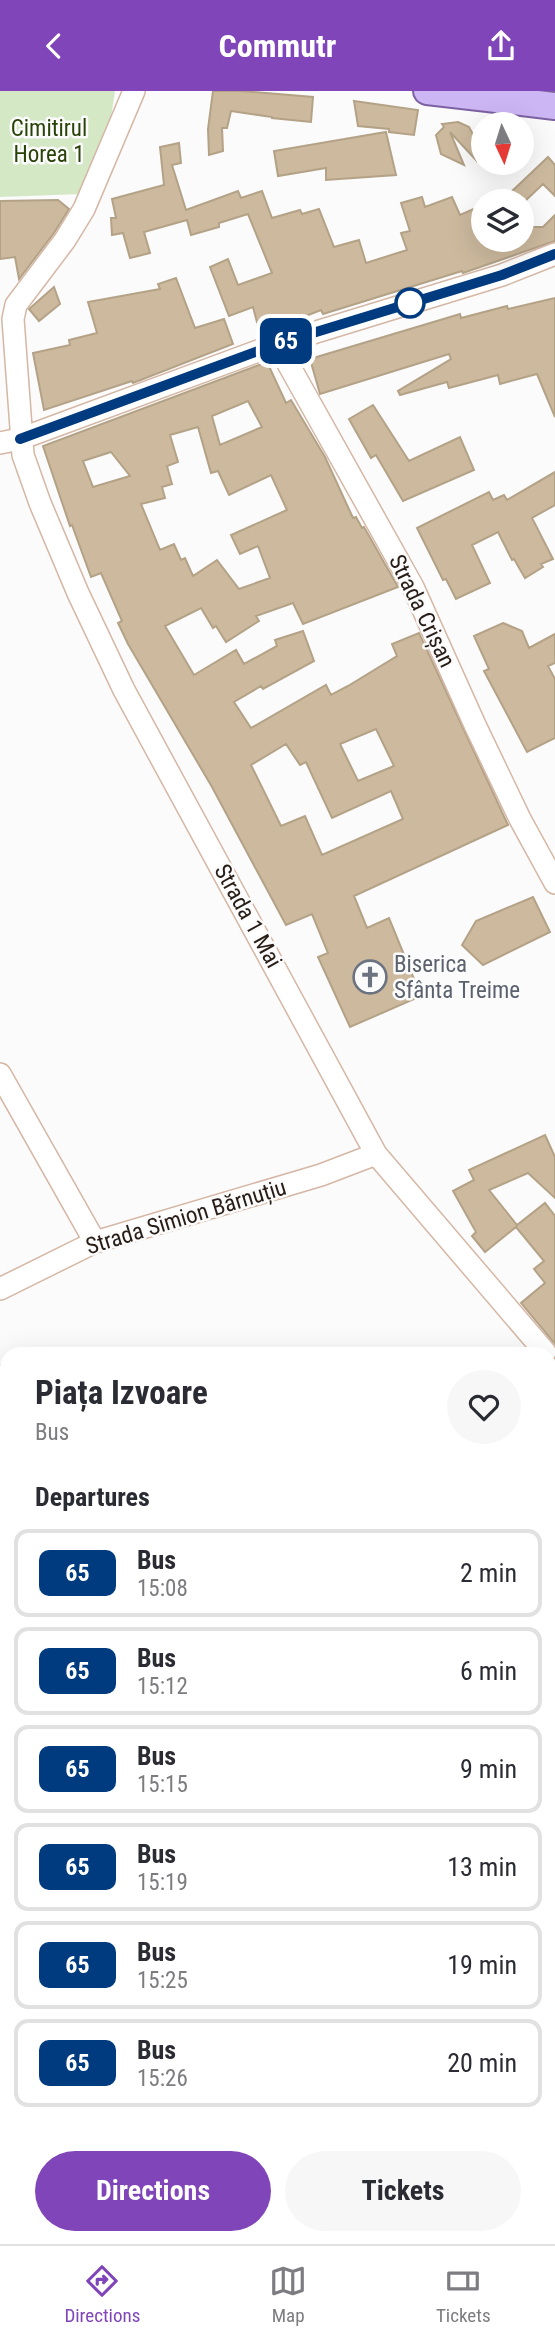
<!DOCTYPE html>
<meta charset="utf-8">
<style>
:root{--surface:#fff;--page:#f7f7f7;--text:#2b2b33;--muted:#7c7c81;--line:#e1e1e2;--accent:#8145ba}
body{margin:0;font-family:"Roboto Condensed",sans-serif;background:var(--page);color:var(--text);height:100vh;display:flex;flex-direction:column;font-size:26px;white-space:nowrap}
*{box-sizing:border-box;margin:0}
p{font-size:23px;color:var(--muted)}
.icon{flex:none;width:38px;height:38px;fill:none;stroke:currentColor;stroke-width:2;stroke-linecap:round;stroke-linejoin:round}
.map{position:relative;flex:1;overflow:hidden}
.side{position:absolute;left:0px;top:1256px;width:556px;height:898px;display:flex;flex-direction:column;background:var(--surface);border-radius:21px 21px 0 0;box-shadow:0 7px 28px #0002}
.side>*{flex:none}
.badge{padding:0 14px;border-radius:10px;font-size:24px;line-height:46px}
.needle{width:46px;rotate:176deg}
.controls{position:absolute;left:471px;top:21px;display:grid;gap:14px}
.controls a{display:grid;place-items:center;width:63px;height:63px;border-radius:50%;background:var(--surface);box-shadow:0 7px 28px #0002;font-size:35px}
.map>.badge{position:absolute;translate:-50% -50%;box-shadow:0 0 0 4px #fff}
h2{padding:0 35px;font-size:26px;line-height:63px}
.round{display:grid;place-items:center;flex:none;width:74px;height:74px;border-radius:37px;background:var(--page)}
.head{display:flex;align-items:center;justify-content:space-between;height:119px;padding:0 35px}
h1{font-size:33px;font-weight:700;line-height:52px}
.cta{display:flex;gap:14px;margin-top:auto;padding:14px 35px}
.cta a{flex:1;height:80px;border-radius:42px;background:var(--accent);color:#fff;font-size:28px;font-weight:700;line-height:80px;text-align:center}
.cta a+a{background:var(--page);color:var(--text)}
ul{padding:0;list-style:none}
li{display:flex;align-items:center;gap:21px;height:88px;margin:0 14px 10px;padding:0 21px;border:4px solid var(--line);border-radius:14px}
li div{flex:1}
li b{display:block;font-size:26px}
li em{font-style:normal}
li .badge{min-width:77px;font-weight:700;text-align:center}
header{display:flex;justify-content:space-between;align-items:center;height:91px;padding:0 35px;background:var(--accent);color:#fff;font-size:32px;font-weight:700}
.menu{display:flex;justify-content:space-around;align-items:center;height:98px;border-top:2px solid var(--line);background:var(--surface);font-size:19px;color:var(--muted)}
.menu a{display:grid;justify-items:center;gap:4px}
.menu .selected{color:var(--accent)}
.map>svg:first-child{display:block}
.green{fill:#d5e8c6}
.water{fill:#8dbde6}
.building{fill:#ccb99e;stroke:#b4a287;stroke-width:2;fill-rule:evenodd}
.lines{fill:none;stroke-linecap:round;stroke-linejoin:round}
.minor-casing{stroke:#d5b7a5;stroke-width:24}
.major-casing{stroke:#7c60a1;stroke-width:30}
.minor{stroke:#fff;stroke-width:21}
.major{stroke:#ccb6f4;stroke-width:26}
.line-casing{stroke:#fff;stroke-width:16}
.line{stroke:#003b80;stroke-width:10}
.stop-dot{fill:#fff;stroke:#003b80;stroke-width:3.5}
.labels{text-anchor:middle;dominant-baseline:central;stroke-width:5;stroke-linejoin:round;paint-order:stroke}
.park-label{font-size:23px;fill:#294208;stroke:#fbfbfb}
.street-label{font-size:23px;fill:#271c16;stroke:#fbfbfb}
.worship-label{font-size:23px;fill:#5b616d;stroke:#fbfbfb;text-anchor:start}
</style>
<header><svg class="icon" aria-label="back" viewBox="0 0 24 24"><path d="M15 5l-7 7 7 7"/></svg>Commutr<svg class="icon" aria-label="share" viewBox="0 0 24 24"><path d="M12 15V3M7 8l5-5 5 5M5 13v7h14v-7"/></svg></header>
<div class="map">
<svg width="555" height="2153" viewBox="0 0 555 2153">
<rect width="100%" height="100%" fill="#fbfbfb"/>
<!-- green -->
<path class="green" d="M0,0h115l-5,33 -28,70 -82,3z"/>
<!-- water -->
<path class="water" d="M329,2147h199l-17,6h-202z"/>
<!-- building -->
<path class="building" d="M213,0h28l72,6 -2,25 -39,-4v-1l-41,-6 -4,17h-5l1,23 -14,4 -1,-26z
M354,10l64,9 -4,25 -25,-3v-3l-31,-3z
M458,31l11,5 6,11 1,22 -26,-28 14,33 -23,-11 -5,-19 8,-8 -2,-3z
M386,41l10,43 -70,5v-12l-48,8 -4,-25z
M179,52l2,20 -9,2 14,45 52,-19 3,7 21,-7 10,27 28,-8 2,4 17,-5 15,38 25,-7 7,23 41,-13 -6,-17 9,-2 -9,-28 21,-6 3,10 27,-10 8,18 23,-10v35h39v-13h21l12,-12v26l-92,32 -1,-2 -139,43 -2,-4 -61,24 -7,-27 -24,9 -19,-49 18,-8 10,26 34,-12 -24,-59 -29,9v4l-28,8 -4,-15 -43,12 6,21 -20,5 -7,-25 -11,2 -1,-17h5l-4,-19 52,-14 -4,-38z
M548,66l7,8v31l-12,-12 -21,20v-3h-6l-7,-7z
M58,109l11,9 -15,24 -35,46 -4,-22 -15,2v-58z
M176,187l19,50 29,-9 9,25 -100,39 -1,-2 -88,29 -11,-57 37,-8 -1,-5 28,-7 -9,-31 72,-13 -2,-5z
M54,196l6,17 -21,17 -10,-12z
M555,207v119l-18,-43 -37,10 -2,-9 -49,13 -2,-6 -47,13 -2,-4 53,-32 -2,-5 -129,40 -10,-35 150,-45 1,4 46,-12 1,3z
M267,271l19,41 5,-3 34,57 28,61 3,-1 6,11 2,-1 34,60 -95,37 -10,-21 -37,13 3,5 -33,21 -10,-16 -3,2 -12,-20 -36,18 29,49 42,-25 8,14 33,-18 -2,-6 28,-9 11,30 -51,28 -2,-3 -27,16 17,26 75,-43 5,10 17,-9 49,-30 -5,-12 27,-11 89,192 -154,71 13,32 22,-10 32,78 -71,31 -32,-70 10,-4 -16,-39 -26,11 -74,-138 -84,-143 -10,-21 4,-2 -21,-48 -10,4 -19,-52 -2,1 -27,-80zM248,310l14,26 -42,18 -8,-29zM198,336l13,46 7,-2 11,24 42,-20 16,35 -56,25 9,19 18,-8 12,32 -31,11 -22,-29 -24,16 -8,-18 -4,2 -7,-16 -14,6 -19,-46 24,-6 -3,-11 10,-3 -5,-18 11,-4 -8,-27zM111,361l19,24 -37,11 -10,-26zM376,638l18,37 -36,15 -18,-37zM286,653l14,21 6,-3 26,56 59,-27 12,28 -81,36 -17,-39 -24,10 -30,-61z
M373,314l36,56 51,-24 14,33 -71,31 -27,-46 -5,3 -22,-39z
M555,381v33l-23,13 21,41 -12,5 2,3 -18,11 -11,-19 -2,1 -14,-28 -26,13 18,38 -34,16 -10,-20 -3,1 -26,-52 72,-36 4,8 11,-5 3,5z
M503,532l19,8 7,17 26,-14v29l-7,3 7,13v59l-28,14 -43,-81 5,-2 -15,-33z
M533,806l17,35 -67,33 -21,-20 14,-24z
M545,1044l10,22v41l-27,-25 -39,17 28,35 28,-22 10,13v128l-34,-41 24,-20 -11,-14 10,-8 -28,-34 -31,25 -13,-16 4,-4 -23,-41 21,-11 -5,-10z"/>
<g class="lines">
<defs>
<path id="minor" d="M134,0l-50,118 -19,31 -49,65 -3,14 10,136 17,48 38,90 46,97 252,464 169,198
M277,253l136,243 62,138 45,94 35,64
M0,352l20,-4 257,-95 225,-69 53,-21
M0,983l95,168
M0,1198l95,-47 226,-67 55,-21
M0,1285l7,16
M550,1301l5,-2
M550,1442l5,-3
M0,1526l7,-2
M551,1622l4,7
M0,1804l7,-3
M550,1867l5,-1
M0,2004l7,-3
M0,2149l86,4
M136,2153l27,-6"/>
<path id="major" d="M427,0l128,15"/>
</defs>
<!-- minor casing -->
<use href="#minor" class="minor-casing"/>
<!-- major casing -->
<use href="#major" class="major-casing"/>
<!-- minor -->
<use href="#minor" class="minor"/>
<!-- major -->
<use href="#major" class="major"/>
</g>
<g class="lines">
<defs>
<path id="line" d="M20,348l257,-95 225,-69 53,-21"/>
</defs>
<!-- line casing -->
<use href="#line" class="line-casing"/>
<!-- line -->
<use href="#line" class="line"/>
</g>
<!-- icons -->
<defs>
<symbol id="church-ring" viewBox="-11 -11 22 22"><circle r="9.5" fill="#fbfbfb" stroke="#6b7280" stroke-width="1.5"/><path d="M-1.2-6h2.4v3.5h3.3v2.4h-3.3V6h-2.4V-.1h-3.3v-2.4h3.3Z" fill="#6b7280"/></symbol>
</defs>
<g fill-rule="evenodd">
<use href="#church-ring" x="351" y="867" width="38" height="38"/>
</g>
<!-- markers -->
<circle class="stop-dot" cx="410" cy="212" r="14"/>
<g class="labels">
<!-- park labels -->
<g class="park-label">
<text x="49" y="37">Cimitirul<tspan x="49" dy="26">Horea 1</tspan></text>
</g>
<!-- street labels -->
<g class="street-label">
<text transform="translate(422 520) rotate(64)">Strada Crișan</text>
<text transform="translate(248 825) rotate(61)">Strada 1 Mai</text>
<text transform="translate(186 1126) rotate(-17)">Strada Simion Bărnuțiu</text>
</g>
<!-- worship labels -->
<g class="worship-label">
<text x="394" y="873">Biserica<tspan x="394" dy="26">Sfânta Treime</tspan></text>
</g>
</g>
</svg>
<div class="controls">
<a><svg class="needle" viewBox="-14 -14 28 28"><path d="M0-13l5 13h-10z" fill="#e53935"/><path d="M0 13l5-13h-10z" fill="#7c7c81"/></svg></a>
<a><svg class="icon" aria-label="layers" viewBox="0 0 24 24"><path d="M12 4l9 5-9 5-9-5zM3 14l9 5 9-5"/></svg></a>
</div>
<b class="badge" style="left:286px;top:250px;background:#003b80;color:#fff">65</b>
<section class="side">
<div class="head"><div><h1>Piața Izvoare</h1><p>Bus</p></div><a class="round"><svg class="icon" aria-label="heart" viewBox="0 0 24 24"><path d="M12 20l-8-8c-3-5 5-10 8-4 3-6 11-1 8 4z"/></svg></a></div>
<h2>Departures</h2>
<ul>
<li><span class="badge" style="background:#003b80;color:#fff">65</span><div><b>Bus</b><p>15:08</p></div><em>2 min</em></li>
<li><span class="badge" style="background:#003b80;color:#fff">65</span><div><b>Bus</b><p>15:12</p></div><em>6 min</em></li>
<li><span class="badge" style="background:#003b80;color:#fff">65</span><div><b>Bus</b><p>15:15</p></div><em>9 min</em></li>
<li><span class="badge" style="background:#003b80;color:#fff">65</span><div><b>Bus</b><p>15:19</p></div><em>13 min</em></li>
<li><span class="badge" style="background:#003b80;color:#fff">65</span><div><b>Bus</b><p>15:25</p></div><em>19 min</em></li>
<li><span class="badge" style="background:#003b80;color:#fff">65</span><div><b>Bus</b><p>15:26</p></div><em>20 min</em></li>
</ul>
<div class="cta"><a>Directions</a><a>Tickets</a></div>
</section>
</div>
<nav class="menu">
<a class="selected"><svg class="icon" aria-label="directions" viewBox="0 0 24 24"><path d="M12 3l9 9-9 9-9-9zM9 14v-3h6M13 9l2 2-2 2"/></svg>Directions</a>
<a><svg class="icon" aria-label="map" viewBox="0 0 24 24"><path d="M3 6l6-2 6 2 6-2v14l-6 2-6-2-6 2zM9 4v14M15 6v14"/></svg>Map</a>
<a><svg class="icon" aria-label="tickets" viewBox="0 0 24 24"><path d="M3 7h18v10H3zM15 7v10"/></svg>Tickets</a>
</nav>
